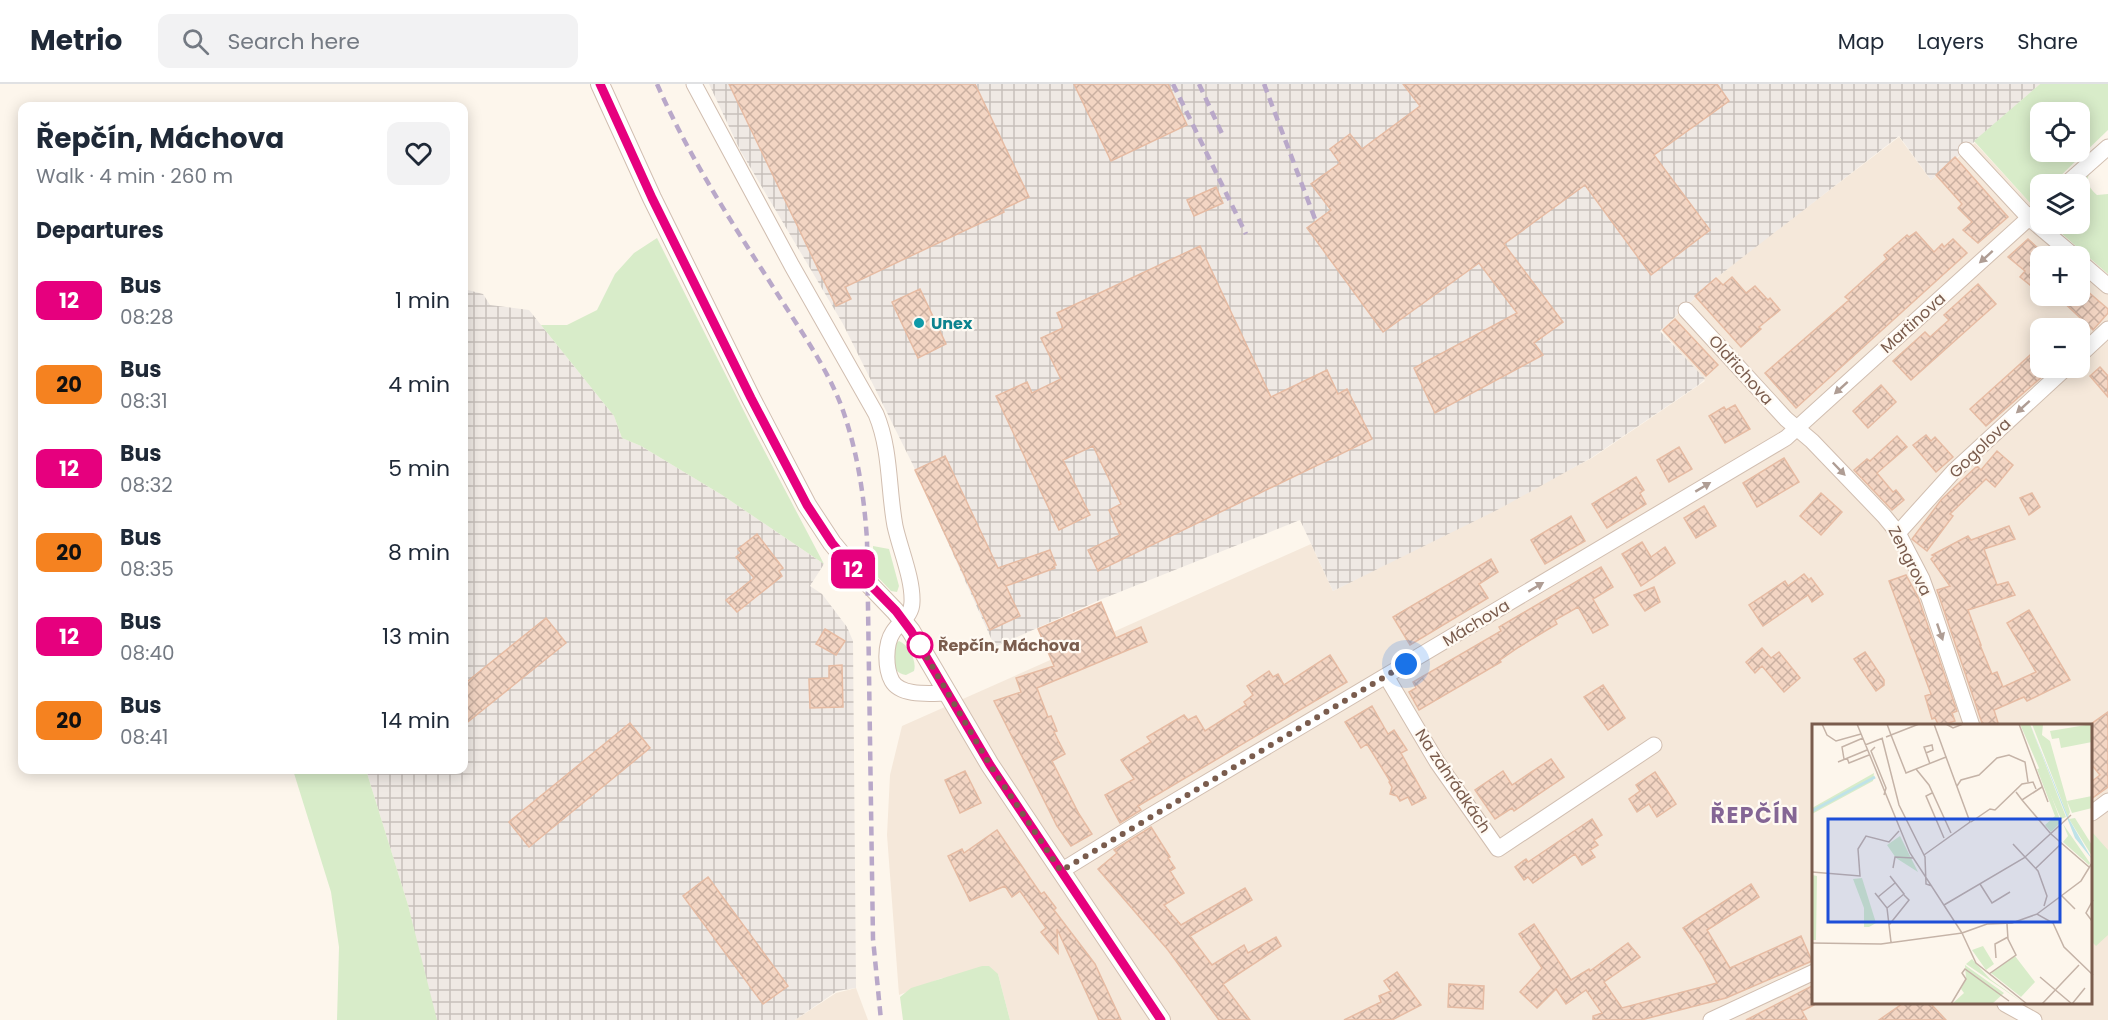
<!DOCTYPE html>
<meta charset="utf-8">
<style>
:root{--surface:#fff;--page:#f2f2f3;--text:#1f2937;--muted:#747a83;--line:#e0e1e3}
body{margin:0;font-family:Poppins,sans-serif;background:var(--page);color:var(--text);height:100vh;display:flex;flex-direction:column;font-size:22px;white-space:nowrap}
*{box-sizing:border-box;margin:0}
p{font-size:20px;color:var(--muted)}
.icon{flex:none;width:33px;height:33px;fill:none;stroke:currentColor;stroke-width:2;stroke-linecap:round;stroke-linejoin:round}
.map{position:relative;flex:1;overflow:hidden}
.drawer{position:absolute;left:18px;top:18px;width:450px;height:672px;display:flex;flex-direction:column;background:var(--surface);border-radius:12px;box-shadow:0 3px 15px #0003}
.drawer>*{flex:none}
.badge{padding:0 12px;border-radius:9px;font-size:21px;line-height:39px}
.fabs{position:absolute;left:2030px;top:18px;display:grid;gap:12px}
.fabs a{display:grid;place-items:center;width:60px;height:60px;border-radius:12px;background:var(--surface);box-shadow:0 3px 15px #0003;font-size:30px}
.you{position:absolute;width:30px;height:30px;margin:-15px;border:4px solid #fff;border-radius:50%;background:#1a73e8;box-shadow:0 0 0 9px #1a73e833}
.map>.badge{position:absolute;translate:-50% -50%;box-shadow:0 0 0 3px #fff}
h2{padding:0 18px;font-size:22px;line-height:54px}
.round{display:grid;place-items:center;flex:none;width:63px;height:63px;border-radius:12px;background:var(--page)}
.summary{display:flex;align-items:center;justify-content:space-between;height:102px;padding:0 18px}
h1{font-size:28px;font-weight:700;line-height:45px}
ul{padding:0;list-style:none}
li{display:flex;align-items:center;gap:18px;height:84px;padding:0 18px}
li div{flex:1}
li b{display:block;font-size:22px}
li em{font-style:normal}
li .badge{min-width:66px;font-weight:700;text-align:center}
header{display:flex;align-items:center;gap:36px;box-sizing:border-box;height:84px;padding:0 30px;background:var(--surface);border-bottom:2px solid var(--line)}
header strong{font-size:28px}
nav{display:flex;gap:33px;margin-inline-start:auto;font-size:21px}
.search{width:420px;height:54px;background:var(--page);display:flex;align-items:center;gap:15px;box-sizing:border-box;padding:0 21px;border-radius:12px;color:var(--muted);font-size:22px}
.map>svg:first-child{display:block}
.residential{fill:#f5e8da;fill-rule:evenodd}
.industrial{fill:url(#industrial-grid)}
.green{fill:#d8ecc9;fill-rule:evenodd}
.building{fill:url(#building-cross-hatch);stroke:#e6bba3;stroke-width:1.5}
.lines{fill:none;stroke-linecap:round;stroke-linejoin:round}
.minor-casing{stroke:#d1beb0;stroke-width:17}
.tertiary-casing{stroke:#d1beb0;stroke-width:20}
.minor{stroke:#fff;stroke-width:15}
.tertiary{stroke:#fff;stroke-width:18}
.rail{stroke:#b9a8c9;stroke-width:4.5;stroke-dasharray:9 6;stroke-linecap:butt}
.oneway{fill:#af9d94}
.line-casing{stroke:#fff;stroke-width:14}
.line{stroke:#e6007e;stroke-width:9}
.walk{stroke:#7a5c4d;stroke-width:6;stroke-dasharray:0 10.8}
.culture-dot{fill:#0f9aa8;stroke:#fffaf3;stroke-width:2}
.stop-dot{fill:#fff;stroke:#e6007e;stroke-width:3}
.labels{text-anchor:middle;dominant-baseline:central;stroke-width:4.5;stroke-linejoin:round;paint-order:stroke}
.culture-label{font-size:16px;font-weight:bold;fill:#0d838f;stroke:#fffaf3;text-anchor:start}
.street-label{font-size:16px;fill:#7a5c4d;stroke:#fffaf3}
.stop-label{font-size:16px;font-weight:bold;fill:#7a5c4d;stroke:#fffaf3;text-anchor:start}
.district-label{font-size:22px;font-weight:bold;letter-spacing:1.5px;fill:#846695;stroke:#fffaf3}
.inset-river{fill:none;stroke:#bfe3e8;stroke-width:3}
.inset-road{fill:none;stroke:#c5b3a7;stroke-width:1.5}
.view{fill:#1d4ed8;fill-opacity:0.15;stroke:#1d4ed8;stroke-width:3}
.inset-edge{fill:none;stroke:#7a5c4d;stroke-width:3}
</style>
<header>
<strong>Metrio</strong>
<div class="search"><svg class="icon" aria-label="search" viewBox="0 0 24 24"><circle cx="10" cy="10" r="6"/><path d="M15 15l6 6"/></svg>Search here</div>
<nav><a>Map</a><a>Layers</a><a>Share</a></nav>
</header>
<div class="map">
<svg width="2108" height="936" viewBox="0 0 2108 936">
<defs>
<pattern id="industrial-grid" width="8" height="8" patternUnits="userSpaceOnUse" patternTransform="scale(1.5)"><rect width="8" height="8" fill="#efe9e4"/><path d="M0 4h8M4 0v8" fill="none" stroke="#c7c0bb"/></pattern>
<pattern id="building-cross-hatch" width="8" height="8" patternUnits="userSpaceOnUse" patternTransform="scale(1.5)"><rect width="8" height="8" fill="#f3d5c3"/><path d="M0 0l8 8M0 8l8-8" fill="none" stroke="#cab0a1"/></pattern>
</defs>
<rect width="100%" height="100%" fill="#fdf6ec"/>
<!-- residential -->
<path class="residential" d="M1899,53l32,43 44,-37 65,71v10h9l59,50v746h-1098l-12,-46 -56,4 -43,17 -12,-160 3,-60 12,-49 409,-182 22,47 259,-133 113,-77 -44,-51 66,-62zM2040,172h39v40h-39zM2040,244h39v40h-39zM1814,642h278v278h-278z
M856,904l12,32h-73l41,-27z"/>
<!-- industrial -->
<path class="industrial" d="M709,0h1331l-109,96 -32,-44 -183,142 -56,53 45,48 -8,7 -106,72 -92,51 -166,82 -33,-71 -198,79 -107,48 -83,-184 -69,-139 -103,-174z
M464,205l19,5 7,11 39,5 85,106 8,22 19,8 81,49 102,69 -14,22 12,8 25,33 6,14 3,347 -19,3 -42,29h-360l-27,-115 -42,-135h98z"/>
<!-- green -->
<path class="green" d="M2040,0h68v46l-56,54h-12v12l-9,8 -57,-63zM2040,28h39v40h-39z
M2091,87c-7,10 -2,17 6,24l11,-1v80l-55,-48 -1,-2h27v-40h-3z
M657,154l98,195 69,131 -102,-69 -81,-49 -19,-8 -8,-22 -73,-91h26l30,-15 18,-36 19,-21z
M873,462l16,3 10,37 -2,6 -6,-1 -18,-19z
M899,557c10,4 18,20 15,30l-8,4c-16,-2 -12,-18 -11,-31z
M293,686h73l42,135 29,115h-100l2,-73 -8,-55z
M2092,748l16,18v85l-12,11 -4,-4z
M982,882h7l9,8 12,46h-107l-3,-23 11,-9z"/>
<!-- building -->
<path class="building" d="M729,0h246l54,113 -26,12 1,3 -159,75 6,12 -15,7z
M1074,0h94l19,41 -76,36z
M1403,0h314l12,17 -75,54 56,75 -59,45 -66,-90 -81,59 59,78 -29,21 9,12 -108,58 -21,-45 103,-55 -38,-50 -96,69 -76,-104 24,-18 -20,-26 29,-21 -10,-14 20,-15 12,15 58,-43z
M1955,73l53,60 -30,26 -15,-13 9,-8 -14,-14 4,-4 -26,-29z
M1216,103l7,16 -29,13 -7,-16z
M1916,148l18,20 8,-8 2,3 9,-8 14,14 -171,155 -31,-35 84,-73 -4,-3 42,-38 -3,-4 23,-20 2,2z
M2028,155l12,11v43l-20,-16 5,-6 -17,-14z
M1200,162l71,151 56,-27 11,24 9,-5 25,50 -274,132 -10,-21 32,-15 -11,-25 12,-6 -28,-58 -30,14 27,55 -31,15 -63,-134 31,-14 5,11 29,-14 -20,-41 22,-10 -6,-15z
M1732,193l14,16 9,-7 13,14 2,-2 10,12 -21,17 2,2 -20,18 -46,-51 21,-18 7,7z
M1978,200l18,20 -85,76 -18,-19 32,-29 5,5 19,-17 -5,-5z
M2079,200l29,25v4l-15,17 -36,-34h22z
M920,205l26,55 -28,14 -26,-56z
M1675,235l43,46 -12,11 -43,-46z
M2040,262v22h12l-66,58 -16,-17z
M2100,283l8,9v21l-18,-21z
M1881,301l15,17 -28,26 -15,-17z
M1735,321l15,24 -25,14 -16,-27 15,-9 2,3z
M1926,351l5,6 4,-4 18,20 -17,15 -23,-27z
M1897,352l10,11 -30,26 16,19 3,-2 8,10 -12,10 -38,-40 13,-11 3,2z
M1679,363l13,22 -23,13 -12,-22z
M1997,367l16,14 -18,22 -9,-8 -36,35 3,2 -26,35 -15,-12 29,-39 36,-34 4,4z
M945,372l53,112 52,-18 6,15h-2l1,3 -49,18 14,30 -30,14 -75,-160z
M1784,374l15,24 -42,25 -14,-24z
M1636,393l8,13 -4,3 6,11 -39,24 -15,-24z
M1821,409l21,19 -21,23 -21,-19z
M2032,409l8,14 -11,8 -9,-17z
M1704,422l12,20 -20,12 -12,-20z
M1571,432l14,25 -40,23 -14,-24z
M2009,442l6,13 -31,10 13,36 11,-3 7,13 -47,15 13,35h-1l12,29 5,-2 6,15 33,-15 -29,-49 22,-13 41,70 -43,21 -3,-4 -30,13 5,16h-16l-46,-136 13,-4 -19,-27 3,-3 -2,-1 36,-19 3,4z
M757,450l26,34 -4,3 3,5 -45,36 -11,-12 28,-22 -18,-21 5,-4 -3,-4z
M1642,458l9,15 14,-10 10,16 -34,23 -19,-32z
M1491,475l7,13 -19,12 9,14 -78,47 -17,-28z
M1601,483l12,20 -20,12 15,26 -15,8 -15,-26 -23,13 2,4 -38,23 -19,13 1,2 -82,48 -10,-18 7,-4 -3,-6 88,-51 -2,-4z
M1804,490l5,6 2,-2 12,16 -11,8 -4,-7 -45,31 -14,-21 36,-24 3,5z
M1906,491l12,22 39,114 -5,2 3,8 -16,5 -4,-8 -3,1 -7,-23 6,-2 -42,-113z
M1654,503l6,15 -15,9 -11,-16z
M1101,518l15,36 25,-11 6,15 -110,46 11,29 3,-1 6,15 -3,1 11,22 -13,7 27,53 13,20 -21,12 -14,-20 -63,-125 27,-9 -5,-14 38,-12 -16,-37z
M546,534l20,25 -102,82v-41z
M825,545l20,12 -9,14 -20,-11z
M1762,564l9,10 8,-6 21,26 -16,14 -22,-26 -7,7 -9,-11z
M1865,568l19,28v5l-8,6 -22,-32z
M1330,571l17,27 -209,124 3,4 -21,13 -15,-28 29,-16 -13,-19 30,-18 -4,-5 37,-22 4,5 8,-4 9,15 41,-26 -2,-3 9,-7 -6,-9 22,-15 4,6 5,-3 6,11z
M842,581l1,42 -33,1 -1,-29 20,-1v-12z
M1603,601l22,33 -17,12 -24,-33z
M1372,622l16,28 6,-4 13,20 -6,3 25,45 -14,7 -4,-8 -8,4 -3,-5 -7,-2 2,-7 -3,-5 1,-1 -23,-37 -6,4 -16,-26z
M2108,628v75l-17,12v-17l9,-7 -9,-11v-40z
M630,639l20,25 -121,99 -20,-25z
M1551,675l13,18 -50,34 -2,-3 -17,11 -20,-29 28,-19 9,14z
M965,687l16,32 -21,10 -15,-33z
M1655,688l21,32 -19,13 -8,-13 -12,8 -8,-13 11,-8 -4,-6z
M1592,735l10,16 -8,5 4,5 -8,5 5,7 -13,8 -7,-11 -42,29 -5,-6 -4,3 -9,-13 11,-8 2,3z
M1151,743l19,30 -2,1 7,10 -5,3 14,22 -20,12 17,20 64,-37 7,12 -62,36 22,29 32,-20 4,8 28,-16 5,9 -58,38 27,36h-31l-51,-70 -70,-81 19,-16 -3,-3z
M997,746l44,64 3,-2 12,16 -2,2 41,54 26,56h-22l-42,-91 1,24 -17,-21 5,-4 -26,-37 -8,6 -7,-11 -35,15 -22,-45 14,-7 2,4z
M708,793l80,109 -25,18 -80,-108z
M1751,800l8,13 -52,33 23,38 71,-32 11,25 -86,37 -85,22h-48v-4l9,-3 -16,-23 -20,14 -10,-15 -19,19 -17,-16 22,-24 -23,-34 15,-10 37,56 18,-11 1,2 38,-28 12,14 -36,25 18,26 95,-25 -15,-27 -19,-28z
M1397,888l24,33 -29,15h-48l37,-18 -2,-6 12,-5 -7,-10z
M1449,900l35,2 -1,23 -35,-2z
M1814,901v20l-12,6 5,9h-61z
M1902,920h29l15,16h-67z"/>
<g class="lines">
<defs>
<path id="minor" d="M694,0l98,182 84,148c15,36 12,74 19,112 5,23 18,53 17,76 0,14 -12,19 -19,30 -8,12 -8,36 -1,49 9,16 40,12 56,12
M1966,66l63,68 45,38
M2066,100l42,-37
M2079,177l29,25
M1686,226l100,109 26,22 72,75 14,17 24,46 8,22 42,125
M2079,272l29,-27
M1898,449l56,-62 112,-103
M1386,592l51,86 61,87 156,-104
M2092,729l16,-12
M1061,787l89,-55 636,-378 254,-230
M2005,920l29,16
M1711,936l103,-48"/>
<path id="tertiary" d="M600,0l52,114 99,200 56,107 25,38 14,17 49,51 16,20 79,134 171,255"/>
</defs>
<!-- minor casing -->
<use href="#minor" class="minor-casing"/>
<!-- tertiary casing -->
<use href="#tertiary" class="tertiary-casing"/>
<!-- minor -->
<use href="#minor" class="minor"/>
<!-- tertiary -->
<use href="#tertiary" class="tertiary"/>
<!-- rail -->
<path class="rail" d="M657,0c32,73 75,139 118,206 23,37 50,74 66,115 16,44 23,89 26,135l6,399 8,81
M1173,0l73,150
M1199,0l25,54
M1264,0l51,135"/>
</g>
<!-- one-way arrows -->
<defs><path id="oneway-solid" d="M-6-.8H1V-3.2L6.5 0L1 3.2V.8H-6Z" transform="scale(1.5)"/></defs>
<g class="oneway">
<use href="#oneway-solid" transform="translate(1986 173) rotate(138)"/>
<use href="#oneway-solid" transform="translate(1841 304) rotate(138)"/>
<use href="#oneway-solid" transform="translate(2023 323) rotate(138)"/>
<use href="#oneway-solid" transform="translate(1839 385) rotate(46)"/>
<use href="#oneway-solid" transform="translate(1703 403) rotate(-31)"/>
<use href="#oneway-solid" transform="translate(1536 503) rotate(-31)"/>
<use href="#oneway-solid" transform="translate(1940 548) rotate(71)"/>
</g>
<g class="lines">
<defs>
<path id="line" d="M600,0l52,114 99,200 56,107 25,38 14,17 50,51 15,20 79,134 171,255"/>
</defs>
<!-- line casing -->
<use href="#line" class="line-casing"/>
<!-- line -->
<use href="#line" class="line"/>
<!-- walk -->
<path class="walk" d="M920,561l-2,-3 72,123 71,106 345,-207"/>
</g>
<!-- markers -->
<circle class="culture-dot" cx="919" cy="239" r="6"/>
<circle class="stop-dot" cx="920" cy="561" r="12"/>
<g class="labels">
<!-- culture labels -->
<g class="culture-label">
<text x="931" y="239">Unex</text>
</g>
<!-- street labels -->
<g class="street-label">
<text transform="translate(1913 239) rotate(-42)">Martinova</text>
<text transform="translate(1741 286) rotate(48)">Oldřichova</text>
<text transform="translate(1980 364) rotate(-44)">Gogolova</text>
<text transform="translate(1910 477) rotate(63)">Zengrova</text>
<text transform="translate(1476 539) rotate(-31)">Máchova</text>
<text transform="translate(1453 697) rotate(56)">Na zahrádkách</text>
</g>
<!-- stop labels -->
<g class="stop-label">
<text x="938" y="561">Řepčín, Máchova</text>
</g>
<!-- district labels -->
<g class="district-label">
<text x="1755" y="731">ŘEPČÍN</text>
</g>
</g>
<!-- overview -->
<g transform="translate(1812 640)">
<rect width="280" height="280" fill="#fdf6ec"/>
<path d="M280,0v18l-31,6 -2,-10 -7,1 -2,-8zM229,44l20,54 -10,10 -6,-7 10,-9 -18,-47zM263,94l17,27v11l-23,-37zM251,100l27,39 -1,2 -26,-23 5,-6zM88,112l18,36 -22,-14 -9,-13zM0,151l5,1 -1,64h-4zM50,154l14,45 -7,4h-5v-19l-11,-29zM171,222l11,18 -8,6 -14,-20zM203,232l20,26 -14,15 -30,-24zM160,235l18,20 35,25 -59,-40zM153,241l39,28 -12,11h-40l12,-11 -3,-4 5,-10z" fill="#d8ecc9"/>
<path d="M208,0h10l36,93 -5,2zM220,0h11l-1,11 8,6 20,71 -2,5zM62,49l-1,8 -61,33v-6zM280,72v12l-20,5 -5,-12z" fill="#d8ecc9"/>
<path d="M218,0l39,95 23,40 -17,-21z" fill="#bfe3e8"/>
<path class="inset-river" d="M0,87l63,-34"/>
<path class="inset-road" d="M10,0l5,11 9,6 25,-7M45,0l53,129 52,80 25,-9 25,-1 25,-9 16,9 11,24 29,28M75,0l4,11 28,-11M122,0l12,33M134,0l7,4 10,-4M207,0l29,78M74,13l5,-2 15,38 40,-16 24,65 -46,33M70,14l17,67 26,52 1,27 6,2M53,21l18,-7M63,23l-4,4 15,37 -2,7M114,29l7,-3 -1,-5 -8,2 6,17M35,34l2,5 20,-8M32,35l-2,-12 21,-9M26,38l29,-12M104,45l13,16 22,48M145,62l4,-6 18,-5 18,-17 12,-3 16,7 3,20M204,68l6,8 20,-13M120,69l-6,3 18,42M210,76l29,34 38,33M159,98l19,-13 5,1 27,-26 11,-2 3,7M201,120l25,27 9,25 -3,10M81,144l2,-11 18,1M224,144l26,-25M0,148l48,4 -2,-27 8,-13 23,6 10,-11M168,160l12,19 18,-11M63,169l12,15 4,34M250,172l13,13M66,173l17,-14M132,181l80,-47 47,-43M75,184l17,-14 -14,-18M225,190l44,-33 11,-18M280,197l-6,-8 7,-13M77,201l20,-25 -5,-5M0,219l69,1 81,-11 14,30 51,41M184,234l-1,-14 13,-7M177,250l27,-19 -8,-16 -1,-15M228,253l32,27 13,-16M139,280l15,-25 -4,-6 3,-4 44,32M230,280l37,-39"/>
<path class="view" d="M16,95h232v103h-232z"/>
<rect width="280" height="280" class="inset-edge"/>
</g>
</svg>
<div class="fabs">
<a><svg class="icon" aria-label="locate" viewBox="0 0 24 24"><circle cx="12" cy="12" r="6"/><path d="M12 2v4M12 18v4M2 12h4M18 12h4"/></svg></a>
<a><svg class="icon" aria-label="layers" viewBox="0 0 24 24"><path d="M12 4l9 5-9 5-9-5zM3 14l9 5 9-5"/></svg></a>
<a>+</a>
<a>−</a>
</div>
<div class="you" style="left:1406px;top:580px"></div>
<b class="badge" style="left:853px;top:485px;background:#e6007e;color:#fff">12</b>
<section class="drawer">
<div class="summary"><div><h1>Řepčín, Máchova</h1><p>Walk · 4 min · 260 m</p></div><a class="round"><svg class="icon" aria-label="heart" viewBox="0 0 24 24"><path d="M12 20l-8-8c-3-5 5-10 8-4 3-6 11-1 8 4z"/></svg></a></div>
<h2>Departures</h2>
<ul>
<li><span class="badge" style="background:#e6007e;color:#fff">12</span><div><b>Bus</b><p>08:28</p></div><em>1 min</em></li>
<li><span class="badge" style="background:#f58220;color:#111">20</span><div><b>Bus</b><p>08:31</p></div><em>4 min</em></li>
<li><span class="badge" style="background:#e6007e;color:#fff">12</span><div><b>Bus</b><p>08:32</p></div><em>5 min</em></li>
<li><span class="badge" style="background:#f58220;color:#111">20</span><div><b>Bus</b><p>08:35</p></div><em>8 min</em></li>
<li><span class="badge" style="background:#e6007e;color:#fff">12</span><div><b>Bus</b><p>08:40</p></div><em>13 min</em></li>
<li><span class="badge" style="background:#f58220;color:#111">20</span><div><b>Bus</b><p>08:41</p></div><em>14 min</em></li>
</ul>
</section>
</div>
